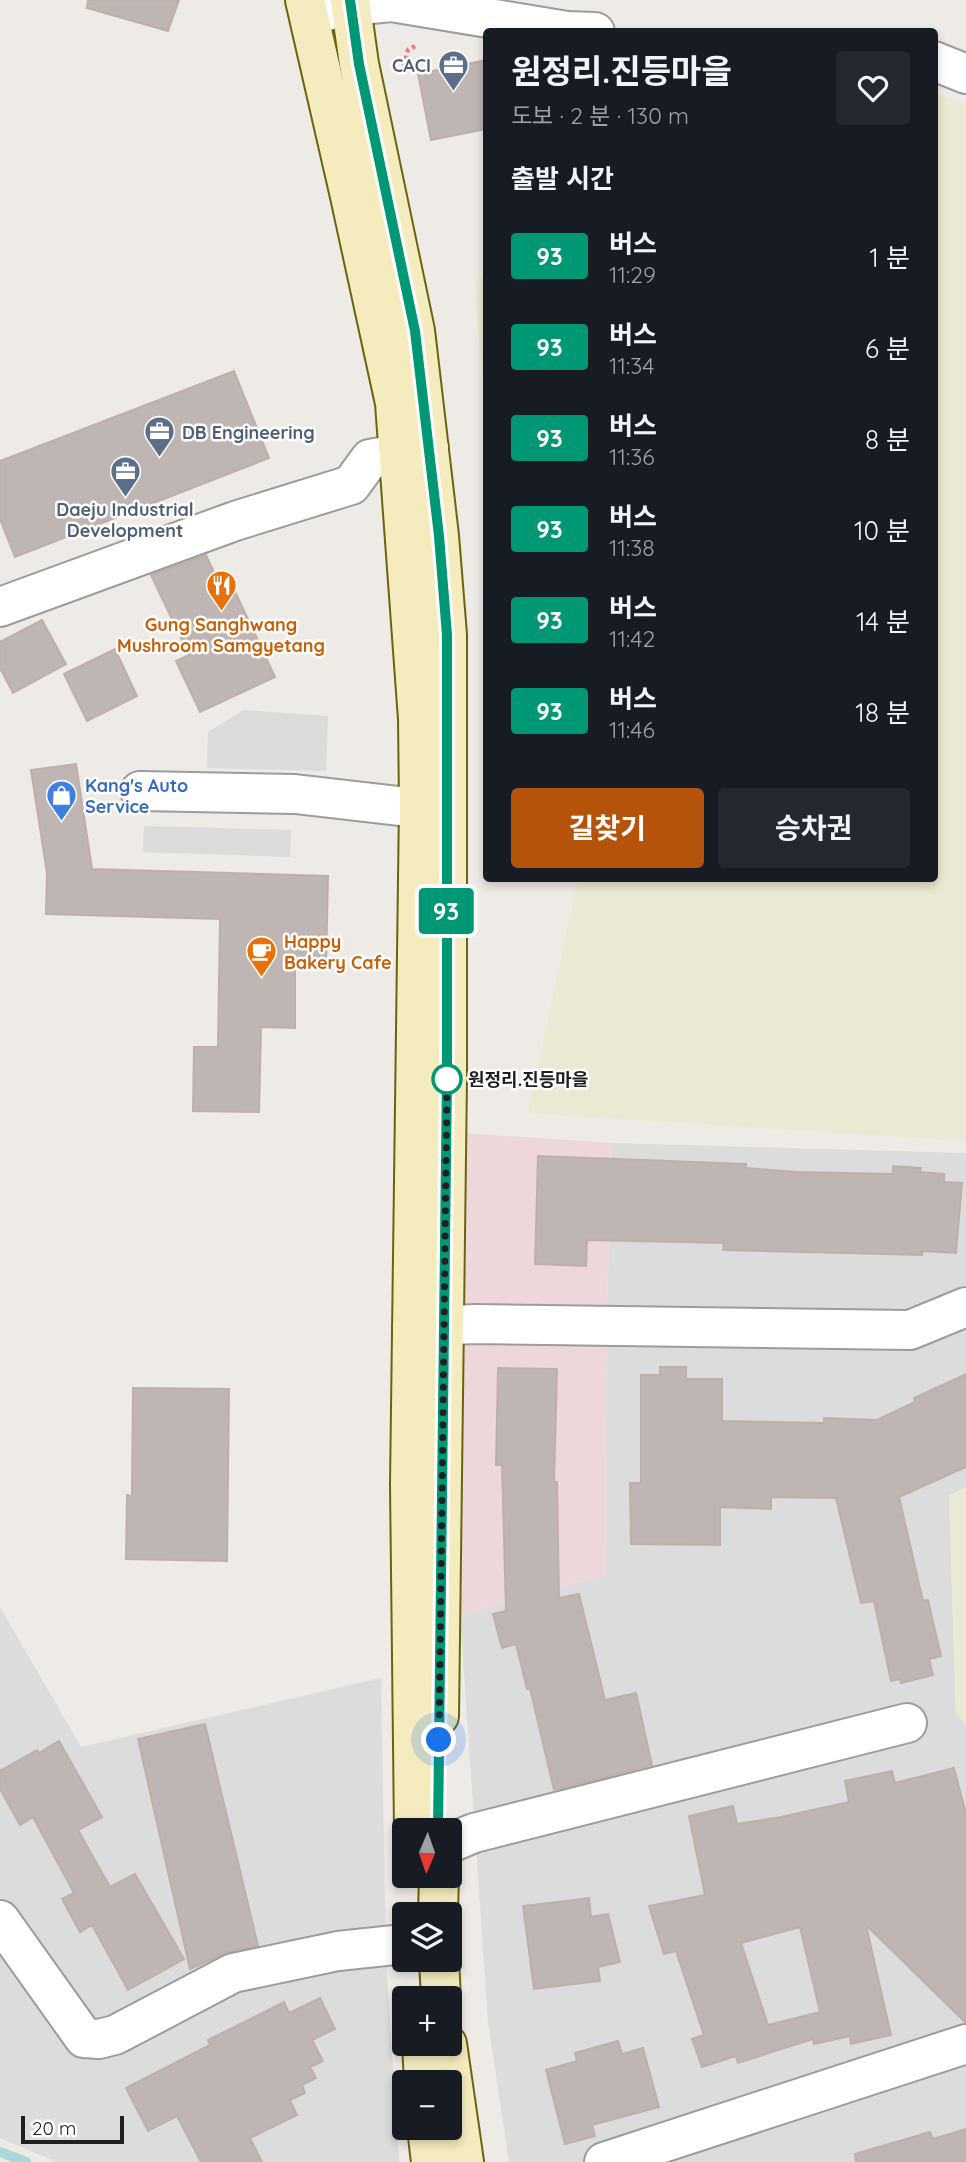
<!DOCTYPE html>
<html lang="ko">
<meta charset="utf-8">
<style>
:root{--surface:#171b24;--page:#242831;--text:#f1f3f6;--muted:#9ea1a6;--accent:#b45309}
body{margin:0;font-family:Quicksand,"Noto Sans KR",sans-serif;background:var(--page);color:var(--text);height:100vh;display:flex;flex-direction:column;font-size:26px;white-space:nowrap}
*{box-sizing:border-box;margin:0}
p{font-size:23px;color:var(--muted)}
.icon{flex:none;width:38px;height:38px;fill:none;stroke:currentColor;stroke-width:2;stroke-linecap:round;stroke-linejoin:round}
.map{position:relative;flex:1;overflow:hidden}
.details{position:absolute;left:483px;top:28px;width:455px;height:854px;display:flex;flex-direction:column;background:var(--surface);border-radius:7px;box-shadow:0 4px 10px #0003}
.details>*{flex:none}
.badge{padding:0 14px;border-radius:5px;font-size:24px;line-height:46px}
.needle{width:46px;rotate:182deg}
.fabs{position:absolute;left:392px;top:1818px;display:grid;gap:14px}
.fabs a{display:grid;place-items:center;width:70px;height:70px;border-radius:7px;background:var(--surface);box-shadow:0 4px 10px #0003;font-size:35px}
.scale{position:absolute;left:21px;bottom:18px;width:103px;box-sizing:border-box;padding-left:7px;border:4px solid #1f1f1f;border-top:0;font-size:19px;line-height:24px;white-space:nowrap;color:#1f1f1f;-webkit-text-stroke:5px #fff;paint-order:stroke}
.you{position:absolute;width:35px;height:35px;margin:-18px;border:5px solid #fff;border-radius:50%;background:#1a73e8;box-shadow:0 0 0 10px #1a73e833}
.map>.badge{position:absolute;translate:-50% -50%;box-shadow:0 0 0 4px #fff}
h2{padding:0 28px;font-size:26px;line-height:63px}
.round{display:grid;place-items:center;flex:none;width:74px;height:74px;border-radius:7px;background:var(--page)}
.head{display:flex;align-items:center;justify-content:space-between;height:119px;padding:0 28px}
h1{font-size:33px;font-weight:700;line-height:52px}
.action{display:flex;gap:14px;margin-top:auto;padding:14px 28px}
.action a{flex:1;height:80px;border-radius:7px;background:var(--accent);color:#fff;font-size:28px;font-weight:700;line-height:80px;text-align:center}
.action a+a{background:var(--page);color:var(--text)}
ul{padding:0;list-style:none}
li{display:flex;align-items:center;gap:21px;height:91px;padding:0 28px}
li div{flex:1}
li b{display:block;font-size:26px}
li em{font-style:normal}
li .badge{min-width:77px;font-weight:700;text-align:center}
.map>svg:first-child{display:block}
.residential{fill:#dddcdc}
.commercial{fill:#eed7da}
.farmland{fill:#ebe8d3}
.parking{fill:#dbdbdb}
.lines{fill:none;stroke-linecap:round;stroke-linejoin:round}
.stream{stroke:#aad7d8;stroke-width:10}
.building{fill:#bfb5b3;stroke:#bfafa9;stroke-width:2;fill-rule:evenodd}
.minor-casing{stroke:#9c9c9c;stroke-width:42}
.tertiary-casing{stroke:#9c9c9c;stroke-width:42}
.secondary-casing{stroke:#6c630f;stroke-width:42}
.path{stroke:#ed7984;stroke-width:4.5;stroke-dasharray:3.5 3.5;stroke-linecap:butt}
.minor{stroke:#fff;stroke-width:38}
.tertiary{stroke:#fff;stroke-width:38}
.secondary{stroke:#f4ecbf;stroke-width:38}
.line-casing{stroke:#fff;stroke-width:16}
.line{stroke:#009775;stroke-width:10}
.walk{stroke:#1f1f1f;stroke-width:7;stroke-dasharray:0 12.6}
.stop-dot{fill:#fff;stroke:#009775;stroke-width:3.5}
.labels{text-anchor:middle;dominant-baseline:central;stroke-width:5;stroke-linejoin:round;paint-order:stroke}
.service-label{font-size:18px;font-weight:bold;fill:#4e5e75;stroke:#fff;text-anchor:end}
.food-label{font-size:18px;font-weight:bold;fill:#c56008;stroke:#fff}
.shop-label{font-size:18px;font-weight:bold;fill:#366cbe;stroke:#fff;text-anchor:start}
.stop-label{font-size:18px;font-weight:bold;fill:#1f1f1f;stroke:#fff;text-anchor:start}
</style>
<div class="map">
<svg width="966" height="2162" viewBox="0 0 966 2162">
<rect width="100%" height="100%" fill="#eeeae6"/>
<!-- residential -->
<path class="residential" d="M612,1143l354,10v334l-17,9 7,218 10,11v437h-457l-21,-140 -28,-407 145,-40 2,-270z
M0,1607l81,140 300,-69 5,280 13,204h-342l-57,-24z"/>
<!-- commercial -->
<path class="commercial" d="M463,1133l149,10 -5,162 -2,270 -145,40z"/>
<!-- farmland -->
<path class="farmland" d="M935,93l31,11v1037l-438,-28 50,-234 356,-1z
M486,277v137l-12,-134z
M966,1488v237l-10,-11 -7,-219z"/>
<!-- parking -->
<path class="parking" d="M244,710l84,6 -2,55 -119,-3 1,-36z
M144,826l147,4 -1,27 -147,-5z"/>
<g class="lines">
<!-- stream -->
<path class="stream" d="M0,2152l26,10"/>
</g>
<!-- building -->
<path class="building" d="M88,0h91l-11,31 -81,-23z
M486,60v69l-55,11 -13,-66z
M234,371l35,87 -254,99 -15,-38v-58z
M206,555l16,35 10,-5 43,92 -75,35 -24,-51 13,-6 -38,-80z
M42,620l24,44 -53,29 -13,-25v-26z
M115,649l22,47 -50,25 -23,-47z
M76,764l16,105 236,7 -2,90h-31v62l-34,-1 -2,85 -66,-1 1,-64h24l2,-128 -174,-5 1,-41 -16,-103z
M538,1156l208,8v4l51,4 96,2v-8l28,2 -1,4 24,2v8l18,1 -6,70 -34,-2v4l-199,-5 1,-7 -137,-3 -1,26 -51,-2z
M660,1367h26v12h36v42l102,2v-5l53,2 38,-18 -1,-4 52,-24v93l-67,30 24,104 5,-1 13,56 -12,3 4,16 -32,8 -1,-4 -9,2 -17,-80 -13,2 -25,-105 -65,-1v12l-51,-2v38l-89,-1 -1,-61h11v-108h19z
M498,1368l59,1 -3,113h3l2,116 20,-4 26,106 31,-7 16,72 -98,25 -24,-102 -3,1 -11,-45 -14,4 -9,-34 13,-3 -4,-146h-6z
M133,1388l96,1 -2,172 -101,-2 1,-64 5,1z
M205,1724l53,222 -30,6 -38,17 -52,-230z
M59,1741l43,76 -24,13 32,57 25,-13 49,85 -56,31 -36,-65 -12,7 -18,-33 12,-6 -41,-76 -13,8 -20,-36v-18l37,-21 2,3z
M954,1768l12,46v209l-100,-98 25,110 -40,9 -1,-8 -36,8 -1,-5 -75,24 -2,-7 -34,11 -10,-28 12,-4 -28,-84 -12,3 -15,-48 56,-11 -16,-79 44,-10 4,18 44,-7 68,-15 -4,-21 47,-10 3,12zM800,1927l20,85 -52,13 -27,-82z
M589,1898l2,19 17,-3 12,48 -22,5 2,14 -66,8 -11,-83z
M320,1998l15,31 -23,11 11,21 -13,6 6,11 -14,7 3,8 -15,7 7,15 -47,23 12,24h-61l-24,-46 -29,15 -22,-43 84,-43 -2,-5 76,-38 5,11z
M618,2041l4,13 21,-6 16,59 -67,18 3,11 -30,8 -19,-74 31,-9 -2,-8z
M966,2129v33h-110l-1,-8 75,-22 3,7z"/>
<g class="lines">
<defs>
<path id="minor" d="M0,607l235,-86 116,-36 19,-26 59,-11
M140,791l155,3 104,12 20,-2 28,4
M412,1327l63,-3 435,6 56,-23
M450,1843l24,-10 433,-110
M0,1920l84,118 15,1 16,-4 118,-62 105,-22 66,-7
M604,2162l362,-118"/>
<path id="tertiary" d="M309,15l42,-9 40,-4 176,29 28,1
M934,61l32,13"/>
<path id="secondary" d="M305,0l45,196 45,207 23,316 1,85 -9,680 4,346
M350,0l9,64 56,267 24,205 8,99v442l-8,639
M438,1914l1,-38
M439,1960l2,38
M422,2044l2,38
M447,2044l17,118
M427,2128l4,34"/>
</defs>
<!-- minor casing -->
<use href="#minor" class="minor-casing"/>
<!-- tertiary casing -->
<use href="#tertiary" class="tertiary-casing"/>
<!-- secondary casing -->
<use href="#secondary" class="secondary-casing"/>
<!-- path -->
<path class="path" d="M404,66l4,-16 9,-5"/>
<!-- minor -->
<use href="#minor" class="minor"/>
<!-- tertiary -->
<use href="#tertiary" class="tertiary"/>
<!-- secondary -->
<use href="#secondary" class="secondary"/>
</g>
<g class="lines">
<defs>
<path id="line" d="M350,0l9,64 56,267 24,205 8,99v442l-9,753"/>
</defs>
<!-- line casing -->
<use href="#line" class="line-casing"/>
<!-- line -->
<use href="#line" class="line"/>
<!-- walk -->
<path class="walk" d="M439,1740l8,-663v2"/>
</g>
<!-- icons -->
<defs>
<symbol id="office-pin" viewBox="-11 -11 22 30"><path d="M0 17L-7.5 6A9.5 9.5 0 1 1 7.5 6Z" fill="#5c6f8a" stroke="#fff"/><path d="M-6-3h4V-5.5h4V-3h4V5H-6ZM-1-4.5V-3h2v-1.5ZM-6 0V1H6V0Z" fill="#fff"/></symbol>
<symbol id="restaurant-pin" viewBox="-11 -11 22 30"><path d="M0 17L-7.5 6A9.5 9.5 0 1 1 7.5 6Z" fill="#e8710a" stroke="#fff"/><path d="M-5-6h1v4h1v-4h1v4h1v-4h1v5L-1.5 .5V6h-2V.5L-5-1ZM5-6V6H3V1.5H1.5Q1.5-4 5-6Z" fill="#fff"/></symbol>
<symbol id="shop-pin" viewBox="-11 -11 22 30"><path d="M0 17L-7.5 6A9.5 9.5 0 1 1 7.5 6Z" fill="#3f7fe0" stroke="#fff"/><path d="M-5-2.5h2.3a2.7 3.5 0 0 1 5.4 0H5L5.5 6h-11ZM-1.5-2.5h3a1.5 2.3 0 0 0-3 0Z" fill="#fff"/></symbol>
<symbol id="cafe-pin" viewBox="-11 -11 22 30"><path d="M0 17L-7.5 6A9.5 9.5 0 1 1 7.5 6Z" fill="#e8710a" stroke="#fff"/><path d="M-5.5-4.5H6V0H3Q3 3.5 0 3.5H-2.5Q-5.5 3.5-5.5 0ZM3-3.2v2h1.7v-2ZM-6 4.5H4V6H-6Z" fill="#fff"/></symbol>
</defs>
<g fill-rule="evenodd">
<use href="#office-pin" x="436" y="48" width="35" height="47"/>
<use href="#office-pin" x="142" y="414" width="35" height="47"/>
<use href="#office-pin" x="108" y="454" width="35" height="47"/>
<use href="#restaurant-pin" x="204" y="568" width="35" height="47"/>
<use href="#shop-pin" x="44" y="778" width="35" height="47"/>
<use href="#cafe-pin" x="244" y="934" width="35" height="47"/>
</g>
<!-- markers -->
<circle class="stop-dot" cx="447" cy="1079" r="14"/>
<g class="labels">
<!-- service labels -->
<g class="service-label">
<text x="431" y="65">CACI</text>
<text x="182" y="432" text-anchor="start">DB Engineering</text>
<text x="125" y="509" text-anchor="middle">Daeju Industrial<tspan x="125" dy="21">Development</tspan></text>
</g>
<!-- food labels -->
<g class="food-label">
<text x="221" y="624">Gung Sanghwang<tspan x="221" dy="21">Mushroom Samgyetang</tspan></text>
<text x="284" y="941" text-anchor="start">Happy<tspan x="284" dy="21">Bakery Cafe</tspan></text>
</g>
<!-- shop labels -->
<g class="shop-label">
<text x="85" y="785">Kang's Auto<tspan x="85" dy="21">Service</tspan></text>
</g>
<!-- stop labels -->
<g class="stop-label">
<text x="468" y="1079">원정리.진등마을</text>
</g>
</g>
</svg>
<div class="fabs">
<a><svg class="needle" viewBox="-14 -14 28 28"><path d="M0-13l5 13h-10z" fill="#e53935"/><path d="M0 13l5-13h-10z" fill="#9ea1a6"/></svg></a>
<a><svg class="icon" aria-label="layers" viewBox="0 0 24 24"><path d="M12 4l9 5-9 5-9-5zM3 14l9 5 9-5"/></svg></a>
<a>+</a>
<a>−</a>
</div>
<div class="scale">20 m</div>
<div class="you" style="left:439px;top:1740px"></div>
<b class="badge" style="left:446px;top:911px;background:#009775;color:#fff">93</b>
<section class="details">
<div class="head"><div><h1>원정리.진등마을</h1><p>도보 · 2 분 · 130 m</p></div><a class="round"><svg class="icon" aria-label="heart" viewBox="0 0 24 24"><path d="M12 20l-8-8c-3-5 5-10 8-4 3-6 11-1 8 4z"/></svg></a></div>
<h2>출발 시간</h2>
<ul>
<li><span class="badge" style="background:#009775;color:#fff">93</span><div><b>버스</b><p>11:29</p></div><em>1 분</em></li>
<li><span class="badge" style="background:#009775;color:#fff">93</span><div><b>버스</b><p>11:34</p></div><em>6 분</em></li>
<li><span class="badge" style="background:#009775;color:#fff">93</span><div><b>버스</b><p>11:36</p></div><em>8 분</em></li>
<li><span class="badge" style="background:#009775;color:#fff">93</span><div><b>버스</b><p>11:38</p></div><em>10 분</em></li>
<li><span class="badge" style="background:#009775;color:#fff">93</span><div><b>버스</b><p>11:42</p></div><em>14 분</em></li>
<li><span class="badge" style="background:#009775;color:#fff">93</span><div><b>버스</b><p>11:46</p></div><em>18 분</em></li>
</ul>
<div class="action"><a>길찾기</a><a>승차권</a></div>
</section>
</div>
